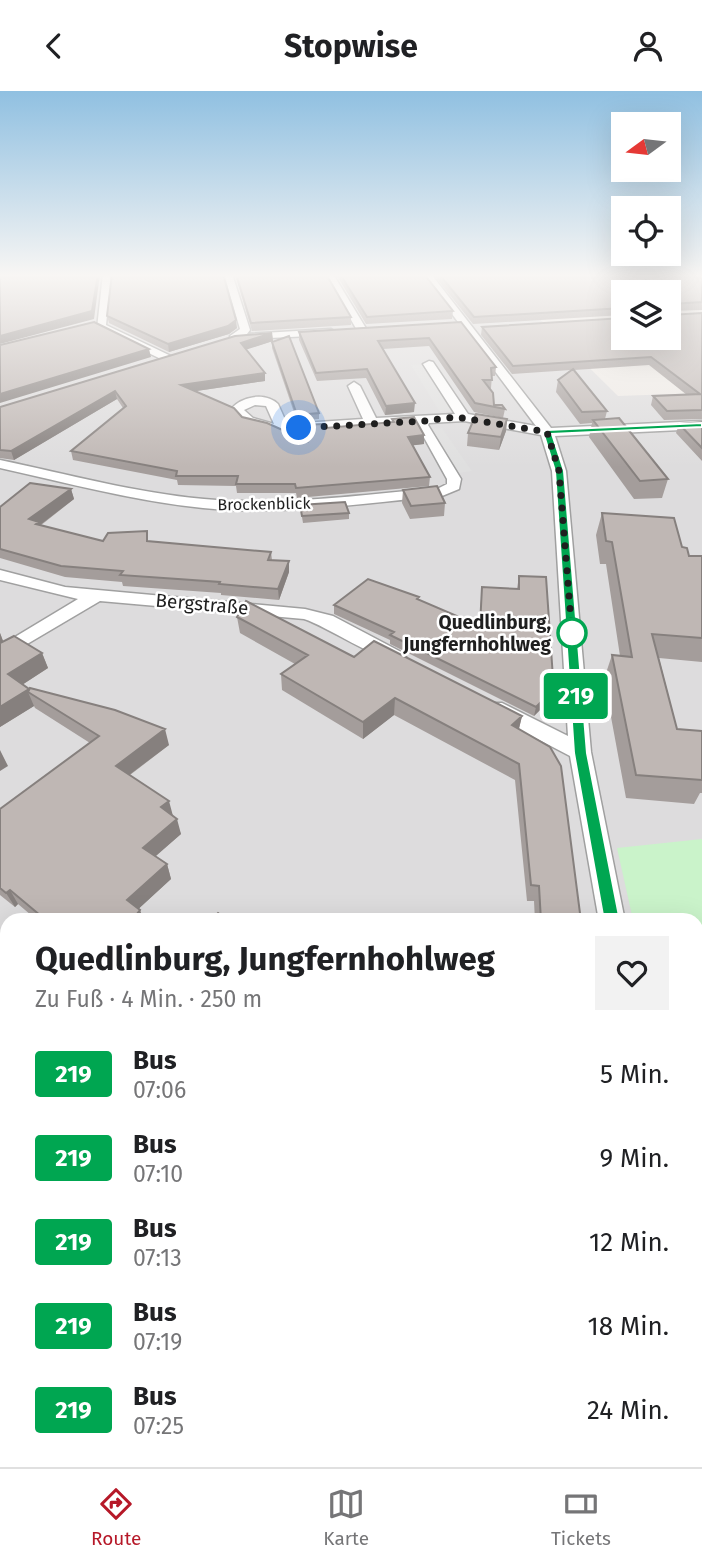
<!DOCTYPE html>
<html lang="de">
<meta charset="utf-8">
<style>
:root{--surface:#fff;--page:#f2f2f2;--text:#202124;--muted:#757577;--line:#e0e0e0;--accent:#b61828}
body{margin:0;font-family:"Fira Sans",sans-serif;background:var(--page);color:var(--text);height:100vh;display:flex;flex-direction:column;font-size:26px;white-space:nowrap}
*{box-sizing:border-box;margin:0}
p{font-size:23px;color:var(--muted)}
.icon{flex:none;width:38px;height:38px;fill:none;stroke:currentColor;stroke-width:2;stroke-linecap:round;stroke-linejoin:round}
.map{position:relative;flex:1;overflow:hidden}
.side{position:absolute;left:0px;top:822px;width:704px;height:555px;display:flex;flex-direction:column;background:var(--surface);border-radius:21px 21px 0 0;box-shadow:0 7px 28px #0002}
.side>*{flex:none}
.badge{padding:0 14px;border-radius:5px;font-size:24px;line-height:46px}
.needle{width:46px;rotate:255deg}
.controls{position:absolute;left:611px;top:21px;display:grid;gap:14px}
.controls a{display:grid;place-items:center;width:70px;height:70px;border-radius:0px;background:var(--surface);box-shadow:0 7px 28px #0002;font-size:35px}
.you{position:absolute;width:35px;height:35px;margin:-18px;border:5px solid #fff;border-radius:50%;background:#1a73e8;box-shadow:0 0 0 10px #1a73e833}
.map>.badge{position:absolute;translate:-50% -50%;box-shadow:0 0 0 4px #fff}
.round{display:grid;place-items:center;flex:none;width:74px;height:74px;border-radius:0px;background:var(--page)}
.summary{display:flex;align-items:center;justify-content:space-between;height:119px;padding:0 35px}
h1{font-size:33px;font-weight:700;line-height:52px}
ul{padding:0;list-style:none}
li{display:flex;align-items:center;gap:21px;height:84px;padding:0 35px}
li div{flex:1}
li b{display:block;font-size:26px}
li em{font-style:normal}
li .badge{min-width:77px;font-weight:700;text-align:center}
header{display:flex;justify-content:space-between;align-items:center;height:91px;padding:0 35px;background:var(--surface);font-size:32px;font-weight:700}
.tab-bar{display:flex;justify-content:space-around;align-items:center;height:98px;border-top:2px solid var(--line);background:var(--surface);font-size:19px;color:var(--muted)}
.tab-bar a{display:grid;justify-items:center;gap:4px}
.tab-bar .on{color:var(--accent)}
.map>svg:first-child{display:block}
.residential{fill:#dddcdd;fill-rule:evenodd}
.park{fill:#caf3ca}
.parking{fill:#dfdfdf}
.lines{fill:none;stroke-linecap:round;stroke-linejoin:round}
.minor-casing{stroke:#a0a0a0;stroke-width:3}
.minor{fill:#fff;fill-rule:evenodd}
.wall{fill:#a49d9b}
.shaded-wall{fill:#86807e}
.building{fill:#bfb7b4;stroke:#86807e;stroke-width:2}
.line{fill:#00a651;stroke:#fff;stroke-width:2}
.walk{stroke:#1f1f1f;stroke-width:7;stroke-dasharray:0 12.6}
.stop-dot{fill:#fff;stroke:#00a651;stroke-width:3.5}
.labels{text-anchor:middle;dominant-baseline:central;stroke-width:5;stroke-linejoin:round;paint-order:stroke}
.far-street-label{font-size:16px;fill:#1f1f1f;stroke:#fff}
.street-label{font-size:19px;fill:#1f1f1f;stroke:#fff}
.stop-label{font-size:19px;font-weight:bold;fill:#1f1f1f;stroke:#fff;text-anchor:end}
</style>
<header><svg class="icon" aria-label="back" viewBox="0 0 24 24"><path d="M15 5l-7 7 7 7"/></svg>Stopwise<svg class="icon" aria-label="person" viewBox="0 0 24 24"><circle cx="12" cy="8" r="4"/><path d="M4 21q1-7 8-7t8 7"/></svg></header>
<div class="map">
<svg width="702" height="1376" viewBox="0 0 702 1376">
<rect width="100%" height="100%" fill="#efebe7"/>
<!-- residential -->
<path class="residential" d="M0,183h494l124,122 84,-3v1074h-702zM7,830h689v540h-689z"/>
<!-- park -->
<path class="park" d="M702,748v208l-6,-1v-125l-63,-1 -16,-72z"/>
<!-- parking -->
<path class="parking" d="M425,273l30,46 -16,1 -28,-46z
M442,337l30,43 -14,2 -29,-44z"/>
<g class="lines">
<defs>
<path id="minor" d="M103,183h8l-5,51 65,31v4h-8l-66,-32z
M224,183h8l18,56 -3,4 84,-5 5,3 -5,3 -101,5v-4l10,-7z
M325,183h8l34,56 -1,2h-8z
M422,183h9l120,154 151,-7v8l-147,7 11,35 25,281 34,169h-26l-29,-165 -82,-43 -3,-5 3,-5h14l66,33 -16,-265 -11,-36 -77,-14 -35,2 -1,2 33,54 -2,10 -17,7c-78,7 -160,20 -239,12 -68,-7 -136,-25 -203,-40v-8c67,14 136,33 204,39 78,7 157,-4 235,-11l8,-4v-5l-31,-56 -134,10 -38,-10 -13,-14c11,-13 34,-17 47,-5l9,20 76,-5 -15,-33 6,-4 6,4 16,32 79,-4 -32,-50 6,-3 4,1 35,52 68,12zM255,314l11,1 8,18 -21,-6 -9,-8z
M0,479l65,17 240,22 28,7 70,37 3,4 -3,4c-18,5 -76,-35 -99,-42l-204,-18 -100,59v-14l78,-47 -78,-19z
M0,848l7,2v28l-7,-2z
M562,1370h45l3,6h-45z"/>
</defs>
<!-- minor casing -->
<use href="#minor" class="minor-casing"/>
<!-- minor -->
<use href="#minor" class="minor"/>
</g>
<!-- wall -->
<path class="wall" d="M235,183h91l25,43v8l-99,6z
M336,183h88l29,37 -1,8 -86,5z
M433,183h269v36l-33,1 1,4 32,-2v106l-38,1 -13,-15 2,-9 34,-1 -38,-30 -75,5 33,41 -2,8 63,60 -6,19 -28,1 -45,-62 3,-14 -12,1 -24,-32 2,-12 13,-10 -59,4 -31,-39 1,-8 186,11 -45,-46v23l-150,9z
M107,225l130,12 -8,6 -60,18 -60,-29z
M461,231l35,45 -1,9h-3l-1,12 -1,1 4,16 11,4 -2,9 -29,-6 -45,-66 -46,3 31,63 -29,3 -19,-37 -49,3 -18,-41v-8z
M272,242l1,8 -27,8 19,24v8l-69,10 46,26 61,22 -1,-5 -1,-9 25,3 66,-6v-3l32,25 -11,1 17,32 -1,9 -132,12 -1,-5h-59l-1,-7 -58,-1 -1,-5 -104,-20 -2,-9 52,-43 -6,-9 -103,61 -14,-2v-51z
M272,251l47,71v6l-22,2 -25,-73z
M507,328l-1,12 -7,19 -32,-4 1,-13z
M702,331v39l-26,-28 3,-9z
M71,398l3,10 -34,27 63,15h47l121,11 1,8 17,1v11l-10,28 -58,-5v-2l-98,-7 -1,-4 -57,-5 -65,-19v-51z
M403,399l42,13 -1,13 -34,3 -8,-16z
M300,414l49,8v6l-46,4z
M602,422l80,34 7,9h13v106l-43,-4 18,71 25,2v62h-2l-6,11 -68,-6 -22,-119 8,-24 8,1 -14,-92h-6l-4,-29z
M519,485l34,102 -3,9 4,2 -2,9 -18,18 -144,-72v-4l-56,-26v-9l85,-5 60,25 3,-38 35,2z
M237,526l285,99 -3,13 62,192h-46l-1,-20h-7l-12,-121 -121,-65 -31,24 -81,-49 -1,-16 14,-10 -55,-31z
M0,542l3,8 -2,2 41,10 6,15 -26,17 7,5 140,55 -39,30 43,41 8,18 -26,22 12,8 4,15 -33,30 6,12h-106l-20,-17 -3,3 -15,-12v-86l90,-66 -55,-35 -1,-2 -34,21z
M696,1188l5,3 1,-2v54l-6,-1z
M442,1370h27l6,6h-36z"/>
<!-- shaded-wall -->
<path class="shaded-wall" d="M98,183h2l-6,45 -94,25v-8z
M236,229l1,8 -8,6 -60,18 -1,-8z
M272,242l1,8 -31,10 -1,-8z
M149,258l2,8 -151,46v-9z
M265,282v8l-82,12 -2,-8z
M115,300l2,8 -103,61 -3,-9z
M415,312l-1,9 -29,3 1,-9z
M507,328l-1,12 -7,19 2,-13z
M424,344v9l-16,2v-9z
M71,398l3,10 -34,26 3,8 -14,-14z
M289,470v11l-10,28 -1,-11z
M0,542l3,8 -3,3z
M42,562l6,15 -34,22 -6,-16z
M29,598l-1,3 6,14 -34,21v-20z
M554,598l-2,9 -18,18 2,-9z
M395,607l-1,17 -31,24v-17z
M522,625l-4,16 -6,-7z
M165,638l4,16 -48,36 -5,-15z
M0,659l8,16 -8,5z
M169,710l4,15 -12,-9z
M177,728l4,15 -33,29 -5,-15z
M167,773l4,15 -38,35 -6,-14z
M10,799l8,14 -3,3 -9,-14z
M140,819l4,11h-10l-1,-2z
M0,1250l7,3v17l-7,-10z
M66,1370h15l-5,6h-14z
M212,1370h7l-4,6h-7z"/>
<!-- building -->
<path class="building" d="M0,183h98l-6,37 -92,25z
M112,183h111l13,46 -8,6 -60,18 -61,-28z
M236,183h90l25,43 -100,6z
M340,183h84l29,37 -86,6z
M439,183h263v28l-32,2 -2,1v-13h-45v16l-149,9z
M668,219l2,5 32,-2v97l-35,1 -14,-15 47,-2 -49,-37 -138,9 -31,-39 141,-9v20h45z
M94,231l55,27 -149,45v-49z
M461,231l35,45 -5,1 1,12h-9l10,13 1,12h8l3,4 -30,-6 -46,-65 -51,3 37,62 -29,3 -19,-37 -51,4 -17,-41z
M272,242l-31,10 24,30 -84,12 53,23 8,9 25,6 40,18 -6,-16 23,-1 2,4 68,-6 -2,-3 22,-2 10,18 -16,2 22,40 -134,11 -1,-4h-59l2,-8h-62l1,-5 -106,-20 55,-45 -11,-15 -104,60 -11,-1v-43l235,-71z
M289,245l30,77 -22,2 -25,-73z
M573,278l34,42 -25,1 -24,-32z
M476,323l31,5 -6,18 -33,-4z
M619,327l49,61 -28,2 -47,-61z
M702,331v26l-23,-24z
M30,392l41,6 -42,30 10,3 -3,2 67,17 5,-8 39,-2v10l124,11 -3,8 21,1 -11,28 -59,-5 1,-2 -100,-7 3,-4 -62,-5 -61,-17v-42z
M437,395l8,17 -34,3 -8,-16z
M345,411l4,11 -47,3 -2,-11z
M602,422l72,5 8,29 5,1 2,8h13v82l-50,-4 25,95 25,2v49l-66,-5 -24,-120 20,2 -20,-115 -6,-1z
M519,485l27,1 7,101 -6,7 7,4 -18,18 -146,-72 4,-3 -60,-27 34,-26 51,18 -2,2 63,27 2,-39 37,2z
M246,510l108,56 20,-16 148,75 -10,9 38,22 11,19 20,155h-40l-2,-35 -8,-1 -12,-121 -124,-66 -32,24 -82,-48 27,-19 -71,-38z
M14,545l28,17 -34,21 21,15 -29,18v-64z
M30,597l85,22 50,19 -49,37 53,35 -8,6 16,12 -34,29 24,16 -40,36 13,10 -7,9 2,2h-88l-37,-31 -4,3 -6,-5v-79l99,-73 -71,-44z
M218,822l9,8h-17z
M0,928l7,7v240l-7,-8z
M696,1188l6,4v45l-6,-1z
M0,1260l7,10v100h59l-4,6h-62z
M696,1322l6,4v32l-3,9 -3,-2z
M177,1370h35l-4,6h-26z
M446,1370h23l6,6h-32z"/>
<!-- sky -->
<linearGradient id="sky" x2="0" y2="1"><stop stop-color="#90c0e1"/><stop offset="0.49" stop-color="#f8f6f4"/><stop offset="1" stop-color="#f8f6f4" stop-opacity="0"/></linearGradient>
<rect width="702" height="376" fill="url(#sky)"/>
<!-- line -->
<path class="line" d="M702,332v4l-150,7 12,37 23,282 33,168 -2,4h-12l-2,-4 -30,-168 -19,-282 -12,-39 4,-2z"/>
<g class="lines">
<!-- walk -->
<path class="walk" d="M299,337l125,-7 32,-4 91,15 12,39 13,162"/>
</g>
<!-- markers -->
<circle class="stop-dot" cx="572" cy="542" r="14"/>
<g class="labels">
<!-- far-street labels -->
<g class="far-street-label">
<text transform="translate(264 413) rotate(-1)">Brockenblick</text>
</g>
<!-- street labels -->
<g class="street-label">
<text transform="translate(202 513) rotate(5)">Bergstraße</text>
</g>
<!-- stop labels -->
<g class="stop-label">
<text x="551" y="531">Quedlinburg,<tspan x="551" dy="22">Jungfernhohlweg</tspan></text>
</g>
</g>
</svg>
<div class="controls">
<a><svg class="needle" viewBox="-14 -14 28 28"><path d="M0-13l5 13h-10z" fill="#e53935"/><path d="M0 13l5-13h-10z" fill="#757577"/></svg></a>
<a><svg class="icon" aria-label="locate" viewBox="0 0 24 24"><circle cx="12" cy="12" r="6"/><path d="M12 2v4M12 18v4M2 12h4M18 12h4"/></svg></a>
<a><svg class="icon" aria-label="layers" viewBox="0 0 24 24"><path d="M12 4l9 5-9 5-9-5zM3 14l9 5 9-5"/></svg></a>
</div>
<div class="you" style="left:299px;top:337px"></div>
<b class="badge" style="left:576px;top:605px;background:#00a651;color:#fff">219</b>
<section class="side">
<div class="summary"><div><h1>Quedlinburg, Jungfernhohlweg</h1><p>Zu Fuß · 4 Min. · 250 m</p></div><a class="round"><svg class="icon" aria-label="heart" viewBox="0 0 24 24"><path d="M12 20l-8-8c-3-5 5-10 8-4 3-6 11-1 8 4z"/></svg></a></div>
<ul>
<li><span class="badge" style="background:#00a651;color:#fff">219</span><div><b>Bus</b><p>07:06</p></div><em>5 Min.</em></li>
<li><span class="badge" style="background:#00a651;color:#fff">219</span><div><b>Bus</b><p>07:10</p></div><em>9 Min.</em></li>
<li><span class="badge" style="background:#00a651;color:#fff">219</span><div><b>Bus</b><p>07:13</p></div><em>12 Min.</em></li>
<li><span class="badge" style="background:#00a651;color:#fff">219</span><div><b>Bus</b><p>07:19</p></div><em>18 Min.</em></li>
<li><span class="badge" style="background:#00a651;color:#fff">219</span><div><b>Bus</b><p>07:25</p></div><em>24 Min.</em></li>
</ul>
</section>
</div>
<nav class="tab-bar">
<a class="on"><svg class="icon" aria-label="directions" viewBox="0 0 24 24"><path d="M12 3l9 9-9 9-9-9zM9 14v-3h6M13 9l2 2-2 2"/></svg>Route</a>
<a><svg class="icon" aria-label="map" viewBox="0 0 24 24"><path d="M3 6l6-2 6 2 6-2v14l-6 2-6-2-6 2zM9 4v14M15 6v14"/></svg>Karte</a>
<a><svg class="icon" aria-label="tickets" viewBox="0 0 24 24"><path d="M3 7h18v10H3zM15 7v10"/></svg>Tickets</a>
</nav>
